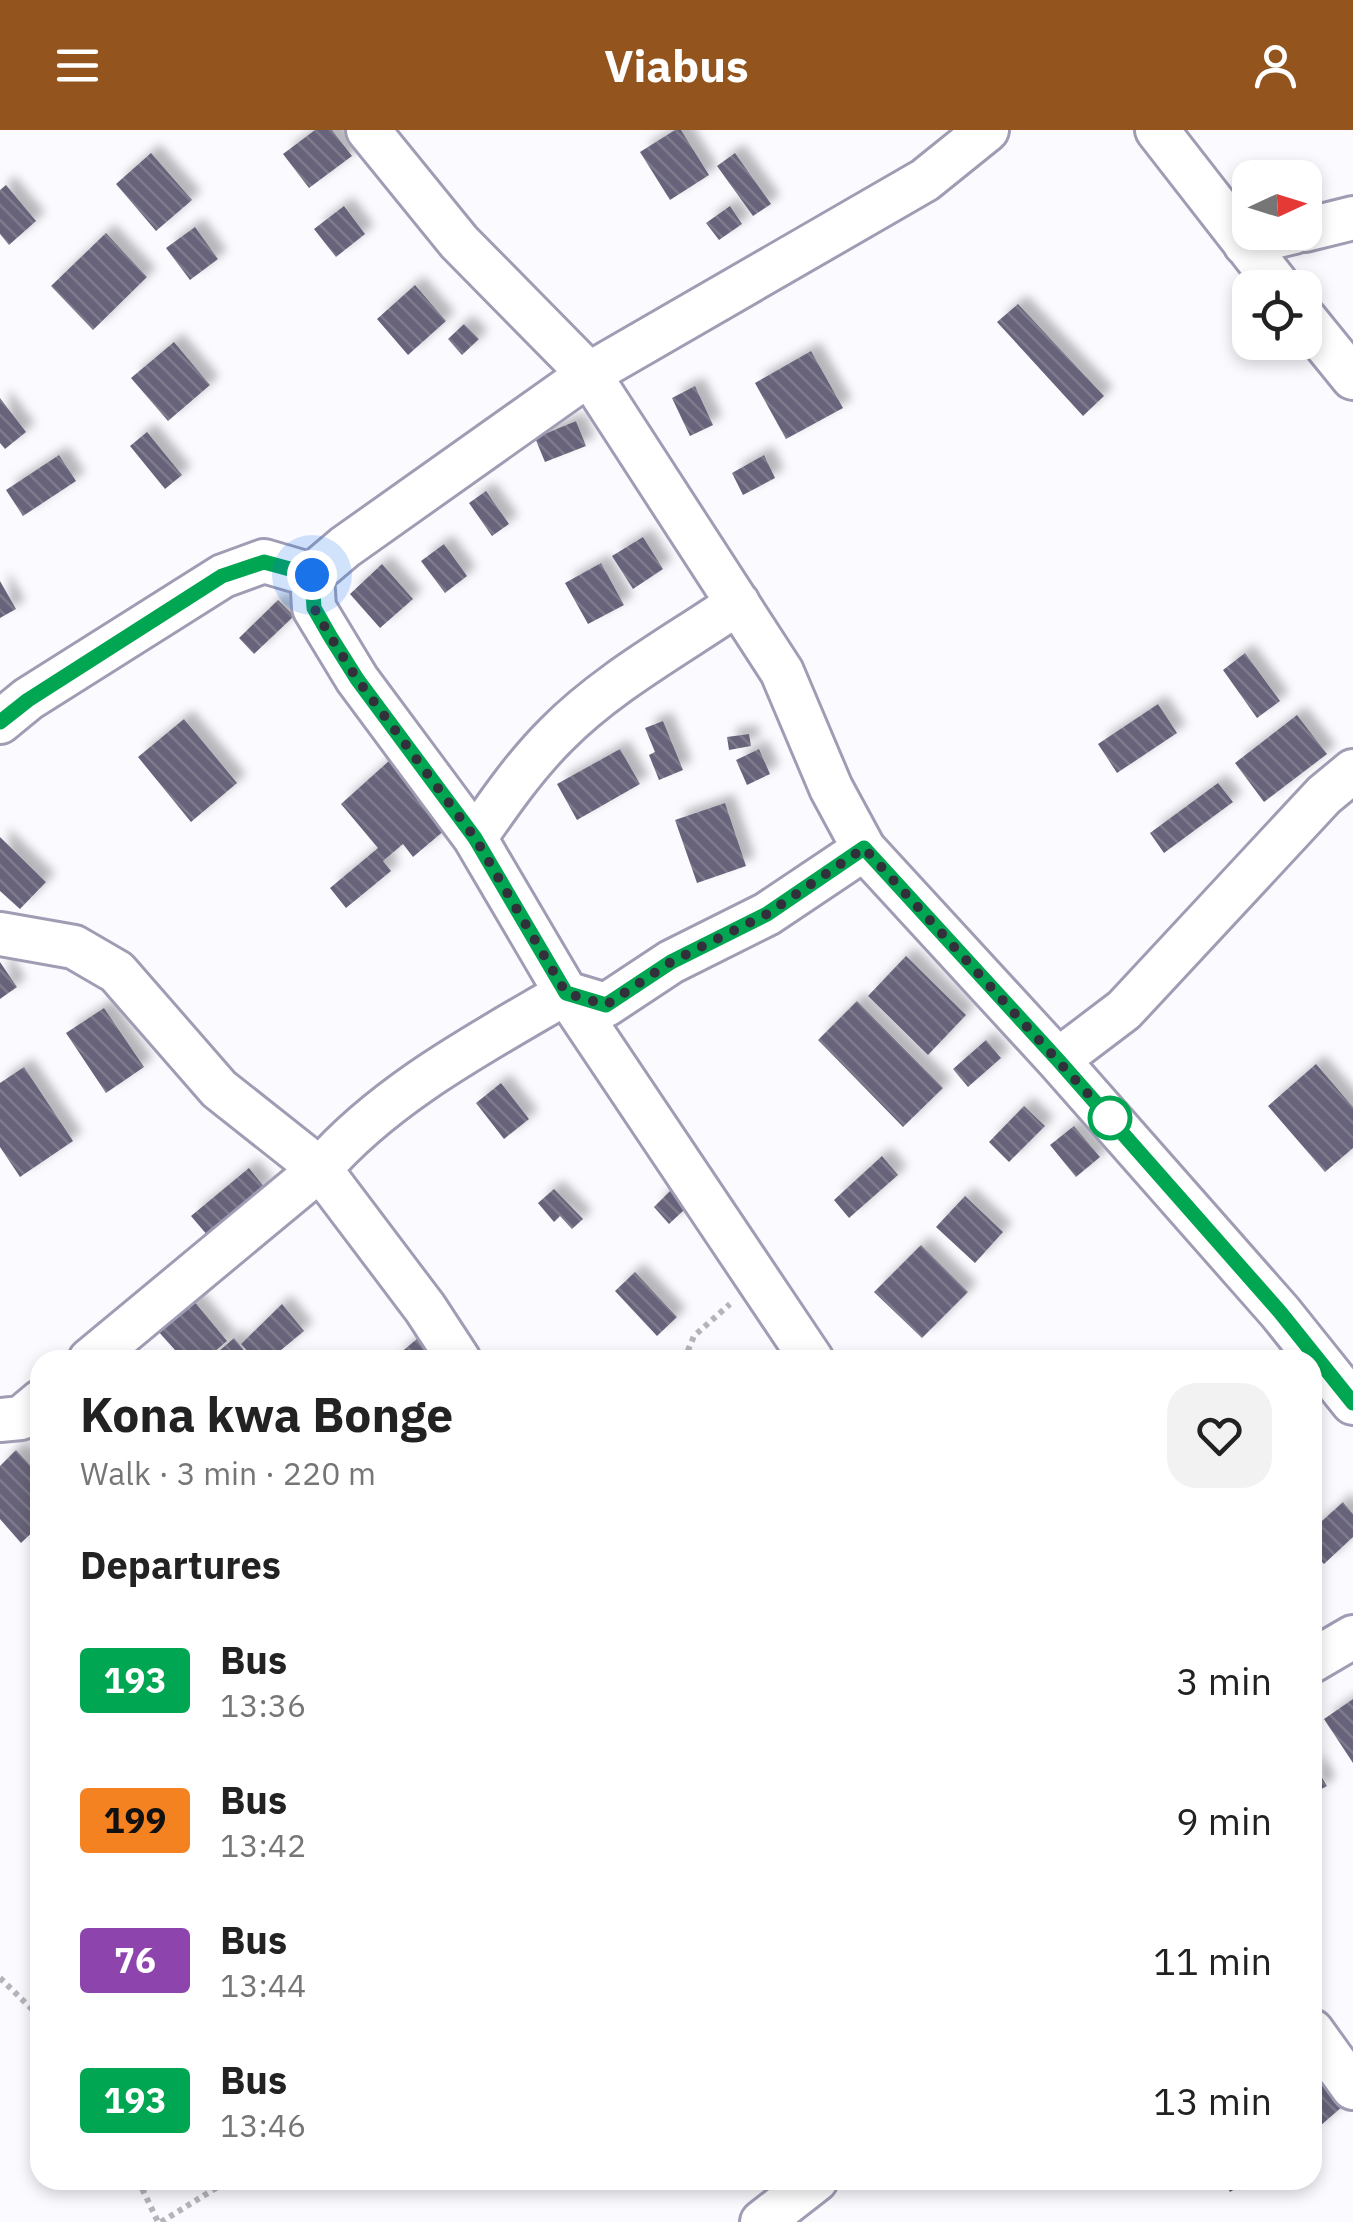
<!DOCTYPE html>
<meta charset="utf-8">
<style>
:root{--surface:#fff;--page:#f2f2f2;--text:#222;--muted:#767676;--accent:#94541e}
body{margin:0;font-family:"IBM Plex Sans",sans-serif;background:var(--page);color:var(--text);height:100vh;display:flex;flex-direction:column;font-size:38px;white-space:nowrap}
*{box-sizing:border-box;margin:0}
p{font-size:32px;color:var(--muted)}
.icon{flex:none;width:55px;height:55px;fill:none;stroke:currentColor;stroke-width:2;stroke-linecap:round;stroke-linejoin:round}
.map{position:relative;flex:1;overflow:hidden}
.side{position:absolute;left:30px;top:1220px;width:1292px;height:840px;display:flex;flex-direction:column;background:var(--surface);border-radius:30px;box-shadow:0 5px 15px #0003}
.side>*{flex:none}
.badge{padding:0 20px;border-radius:8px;font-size:35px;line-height:65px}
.needle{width:65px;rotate:86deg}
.tools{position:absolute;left:1232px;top:30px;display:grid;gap:20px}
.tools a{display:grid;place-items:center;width:90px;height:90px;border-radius:20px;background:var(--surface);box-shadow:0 5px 15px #0003;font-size:50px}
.you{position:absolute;width:50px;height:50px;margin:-25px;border:8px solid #fff;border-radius:50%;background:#1a73e8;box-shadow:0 0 0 15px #1a73e833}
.map>.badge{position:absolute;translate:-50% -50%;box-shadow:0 0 0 5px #fff}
h2{padding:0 50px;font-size:38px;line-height:90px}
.round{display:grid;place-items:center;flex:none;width:105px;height:105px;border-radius:30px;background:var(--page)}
.headline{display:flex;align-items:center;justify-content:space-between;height:170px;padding:0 50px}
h1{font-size:48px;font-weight:800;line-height:75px}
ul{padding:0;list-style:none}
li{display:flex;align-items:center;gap:30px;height:140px;padding:0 50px}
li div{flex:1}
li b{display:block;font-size:38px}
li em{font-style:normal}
li .badge{min-width:110px;font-weight:700;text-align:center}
header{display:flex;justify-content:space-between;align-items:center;height:130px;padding:0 50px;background:var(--accent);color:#fff;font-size:45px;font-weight:800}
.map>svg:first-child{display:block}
.building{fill:url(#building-back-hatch);filter:url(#shadow)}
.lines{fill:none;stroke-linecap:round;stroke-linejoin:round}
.minor-casing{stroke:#9f9db4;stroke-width:48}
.path{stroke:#b5b4bb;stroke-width:6;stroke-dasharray:5 5;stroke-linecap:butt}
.minor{stroke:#fff;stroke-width:42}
.line-casing{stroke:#fff;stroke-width:22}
.line{stroke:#00a651;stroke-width:15}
.walk{stroke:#32313b;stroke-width:10;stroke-dasharray:0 18}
.stop-dot{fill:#fff;stroke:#00a651;stroke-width:5}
</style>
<header><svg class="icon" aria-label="menu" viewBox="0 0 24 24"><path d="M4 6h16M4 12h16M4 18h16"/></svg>Viabus<svg class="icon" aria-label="person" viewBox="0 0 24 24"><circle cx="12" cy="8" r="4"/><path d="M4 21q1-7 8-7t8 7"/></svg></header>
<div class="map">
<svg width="1353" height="2092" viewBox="0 0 1353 2092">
<defs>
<pattern id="building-back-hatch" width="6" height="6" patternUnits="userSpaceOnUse" patternTransform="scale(2.5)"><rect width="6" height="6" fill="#67647a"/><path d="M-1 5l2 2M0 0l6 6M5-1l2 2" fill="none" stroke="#7e7b8c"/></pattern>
<filter id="shadow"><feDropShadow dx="9" dy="-9" stdDeviation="5" flood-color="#0004"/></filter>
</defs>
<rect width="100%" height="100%" fill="#fafaff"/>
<!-- building -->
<path class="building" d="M315,0h17l20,26 -43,32 -26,-34z
M675,0h6l28,45 -39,25 -30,-48z
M151,23l41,47 -36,31 -40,-47z
M735,23l36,51 -18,12 -36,-50z
M6,55l30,36 -27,24 -9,-11v-44z
M344,76l21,28 -29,23 -22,-28z
M730,76l12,18 -23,16 -13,-17z
M195,97l23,32 -28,21 -24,-32z
M106,103l41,44 -54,53 -42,-44z
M415,155l31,36 -38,34 -31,-36z
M1018,174l86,92 -21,20 -86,-94z
M464,194l15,15 -17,16 -14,-16z
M174,212l36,43 -42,36 -37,-43z
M811,221l32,57 -57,31 -31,-56z
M695,256l18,39 -23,11 -18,-38z
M0,268l26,34 -21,17 -5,-6z
M576,291l10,25 -41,16 -10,-24z
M147,302l35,43 -17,14 -35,-43z
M59,325l17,26 -53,35 -17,-26z
M764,325l11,23 -32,17 -11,-22z
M486,361l23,33 -17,12 -23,-33z
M643,407l20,32 -30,20 -21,-33z
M444,414l23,32 -22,17 -24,-32z
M601,433l23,42 -36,19 -23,-41z
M382,434l31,35 -33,29 -30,-34z
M0,451l16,28 -16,9z
M278,470l16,16 -40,38 -15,-16z
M1245,523l35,48 -23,17 -34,-48z
M1158,574l19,29 -60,40 -19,-29z
M1297,585l30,39 -63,48 -29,-39z
M184,589l53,64 -46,39 -53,-65z
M663,591l20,49 -24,10 -10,-25 6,-3 -10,-24z
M749,604l2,12 -22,4 -2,-13z
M620,619l20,35 -63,36 -20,-36z
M759,619l11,25 -23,11 -11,-25z
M390,630l18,22 57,31 -52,44 -10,-13 -20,17 8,10 -45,37 -16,-20 48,-40 -37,-44z
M1218,653l15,19 -69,51 -14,-20z
M725,673l21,63 -49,17 -22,-63z
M0,707l46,45 -26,27 -20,-18z
M906,826l60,59 -38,40 -60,-59z
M0,832l17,25 -17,12z
M857,871l86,87 -40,39 -85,-87z
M104,878l40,59 -38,26 -40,-60z
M986,910l15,18 -33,29 -15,-18z
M1316,934l37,43v41l-28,24 -57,-66z
M24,937l49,74 -53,36 -20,-30v-64z
M501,953l28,36 -25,20 -28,-36z
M1024,976l21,20 -36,36 -20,-20z
M1074,996l26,31 -24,20 -26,-32z
M882,1026l16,19 -49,43 -15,-18z
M249,1038l16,20 -57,48 -17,-20z
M681,1050l16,18 -28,26 -15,-17z
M554,1059l29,30 -11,10 -12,-13 -6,6 -16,-19z
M965,1066l38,36 -28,31 -39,-36z
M921,1115l47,47 -46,46 -48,-46z
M635,1142l42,45 -20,19 -42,-45z
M193,1170l34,41 -13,11 7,8h-37l-27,-30z
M282,1174l22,27 -29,24 -4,-5 -16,10 -14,-16z
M234,1208l18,22h-27l-7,-8z
M418,1208l18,22h-44z
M16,1320l24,26v49l-19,18 -21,-24v-53z
M1343,1372l10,12v23l-29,27 -12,-13v-21z
M1353,1569v64l-29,-44z
M1312,1631l15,25 -15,8z
M1312,1925l39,44 -39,34z
M1223,2050h27l-20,12z"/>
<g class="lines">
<defs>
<path id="minor" d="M368,0l91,112 130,132 193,298 49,116 33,61 194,211 222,252 73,91
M1157,0l123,158
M1305,100l48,-12
M1245,114l49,-12
M1305,189l48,59
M0,592l28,-23 195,-123 41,-15 48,14
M475,708c25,-36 50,-72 81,-103 52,-53 121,-90 182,-132
M0,804l74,13 43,25 102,117 101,80 105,139 34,52
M1058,930l66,-50 200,-215 29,-24
M90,1230l230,-191c66,-76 161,-126 246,-176l40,12 65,-43 96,-48 97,-65
M812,1230l-246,-367 -91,-155 -118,-159 -43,-71 -2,-33 33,-28 244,-173 336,-194 62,-50
M0,1290l21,-2 19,-16
M1312,1531l41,-24
M1312,1901l41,57
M762,2092l54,-42"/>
</defs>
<!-- minor casing -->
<use href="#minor" class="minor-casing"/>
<!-- path -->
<path class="path" d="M684,1230l10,-24 36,-32
M0,1848l40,39
M138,2050l20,42
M161,2092l68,-42"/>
<!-- minor -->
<use href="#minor" class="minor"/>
</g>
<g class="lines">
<defs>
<path id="line" d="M0,592l28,-22 194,-124 42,-14 48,13 2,33 16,28 27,43 118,159 91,155 40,12 65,-43 96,-48 97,-66 194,212 222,252 73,91"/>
</defs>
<!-- line casing -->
<use href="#line" class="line-casing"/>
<!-- line -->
<use href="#line" class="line"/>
<!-- walk -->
<path class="walk" d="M312,445l2,33 16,28 27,43 118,159 91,155 40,12 65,-43 96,-48 97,-66 246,270"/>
</g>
<!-- markers -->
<circle class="stop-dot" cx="1110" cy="988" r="20"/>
</svg>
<div class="tools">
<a><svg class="needle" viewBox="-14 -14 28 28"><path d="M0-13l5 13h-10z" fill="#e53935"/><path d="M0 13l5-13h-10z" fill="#767676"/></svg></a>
<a><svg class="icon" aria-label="locate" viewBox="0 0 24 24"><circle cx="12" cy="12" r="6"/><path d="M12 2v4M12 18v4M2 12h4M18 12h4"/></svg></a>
</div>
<div class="you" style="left:312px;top:445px"></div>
<section class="side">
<div class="headline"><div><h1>Kona kwa Bonge</h1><p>Walk · 3 min · 220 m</p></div><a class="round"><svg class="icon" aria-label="heart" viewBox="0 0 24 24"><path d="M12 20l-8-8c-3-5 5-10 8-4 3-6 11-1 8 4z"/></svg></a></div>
<h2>Departures</h2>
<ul>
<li><span class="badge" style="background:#00a651;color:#fff">193</span><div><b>Bus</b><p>13:36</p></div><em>3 min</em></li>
<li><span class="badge" style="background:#f58220;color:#111">199</span><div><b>Bus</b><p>13:42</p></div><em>9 min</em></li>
<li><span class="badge" style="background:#8e44ad;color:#fff">76</span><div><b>Bus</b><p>13:44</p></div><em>11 min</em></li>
<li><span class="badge" style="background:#00a651;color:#fff">193</span><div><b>Bus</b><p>13:46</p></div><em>13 min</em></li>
</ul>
</section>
</div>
